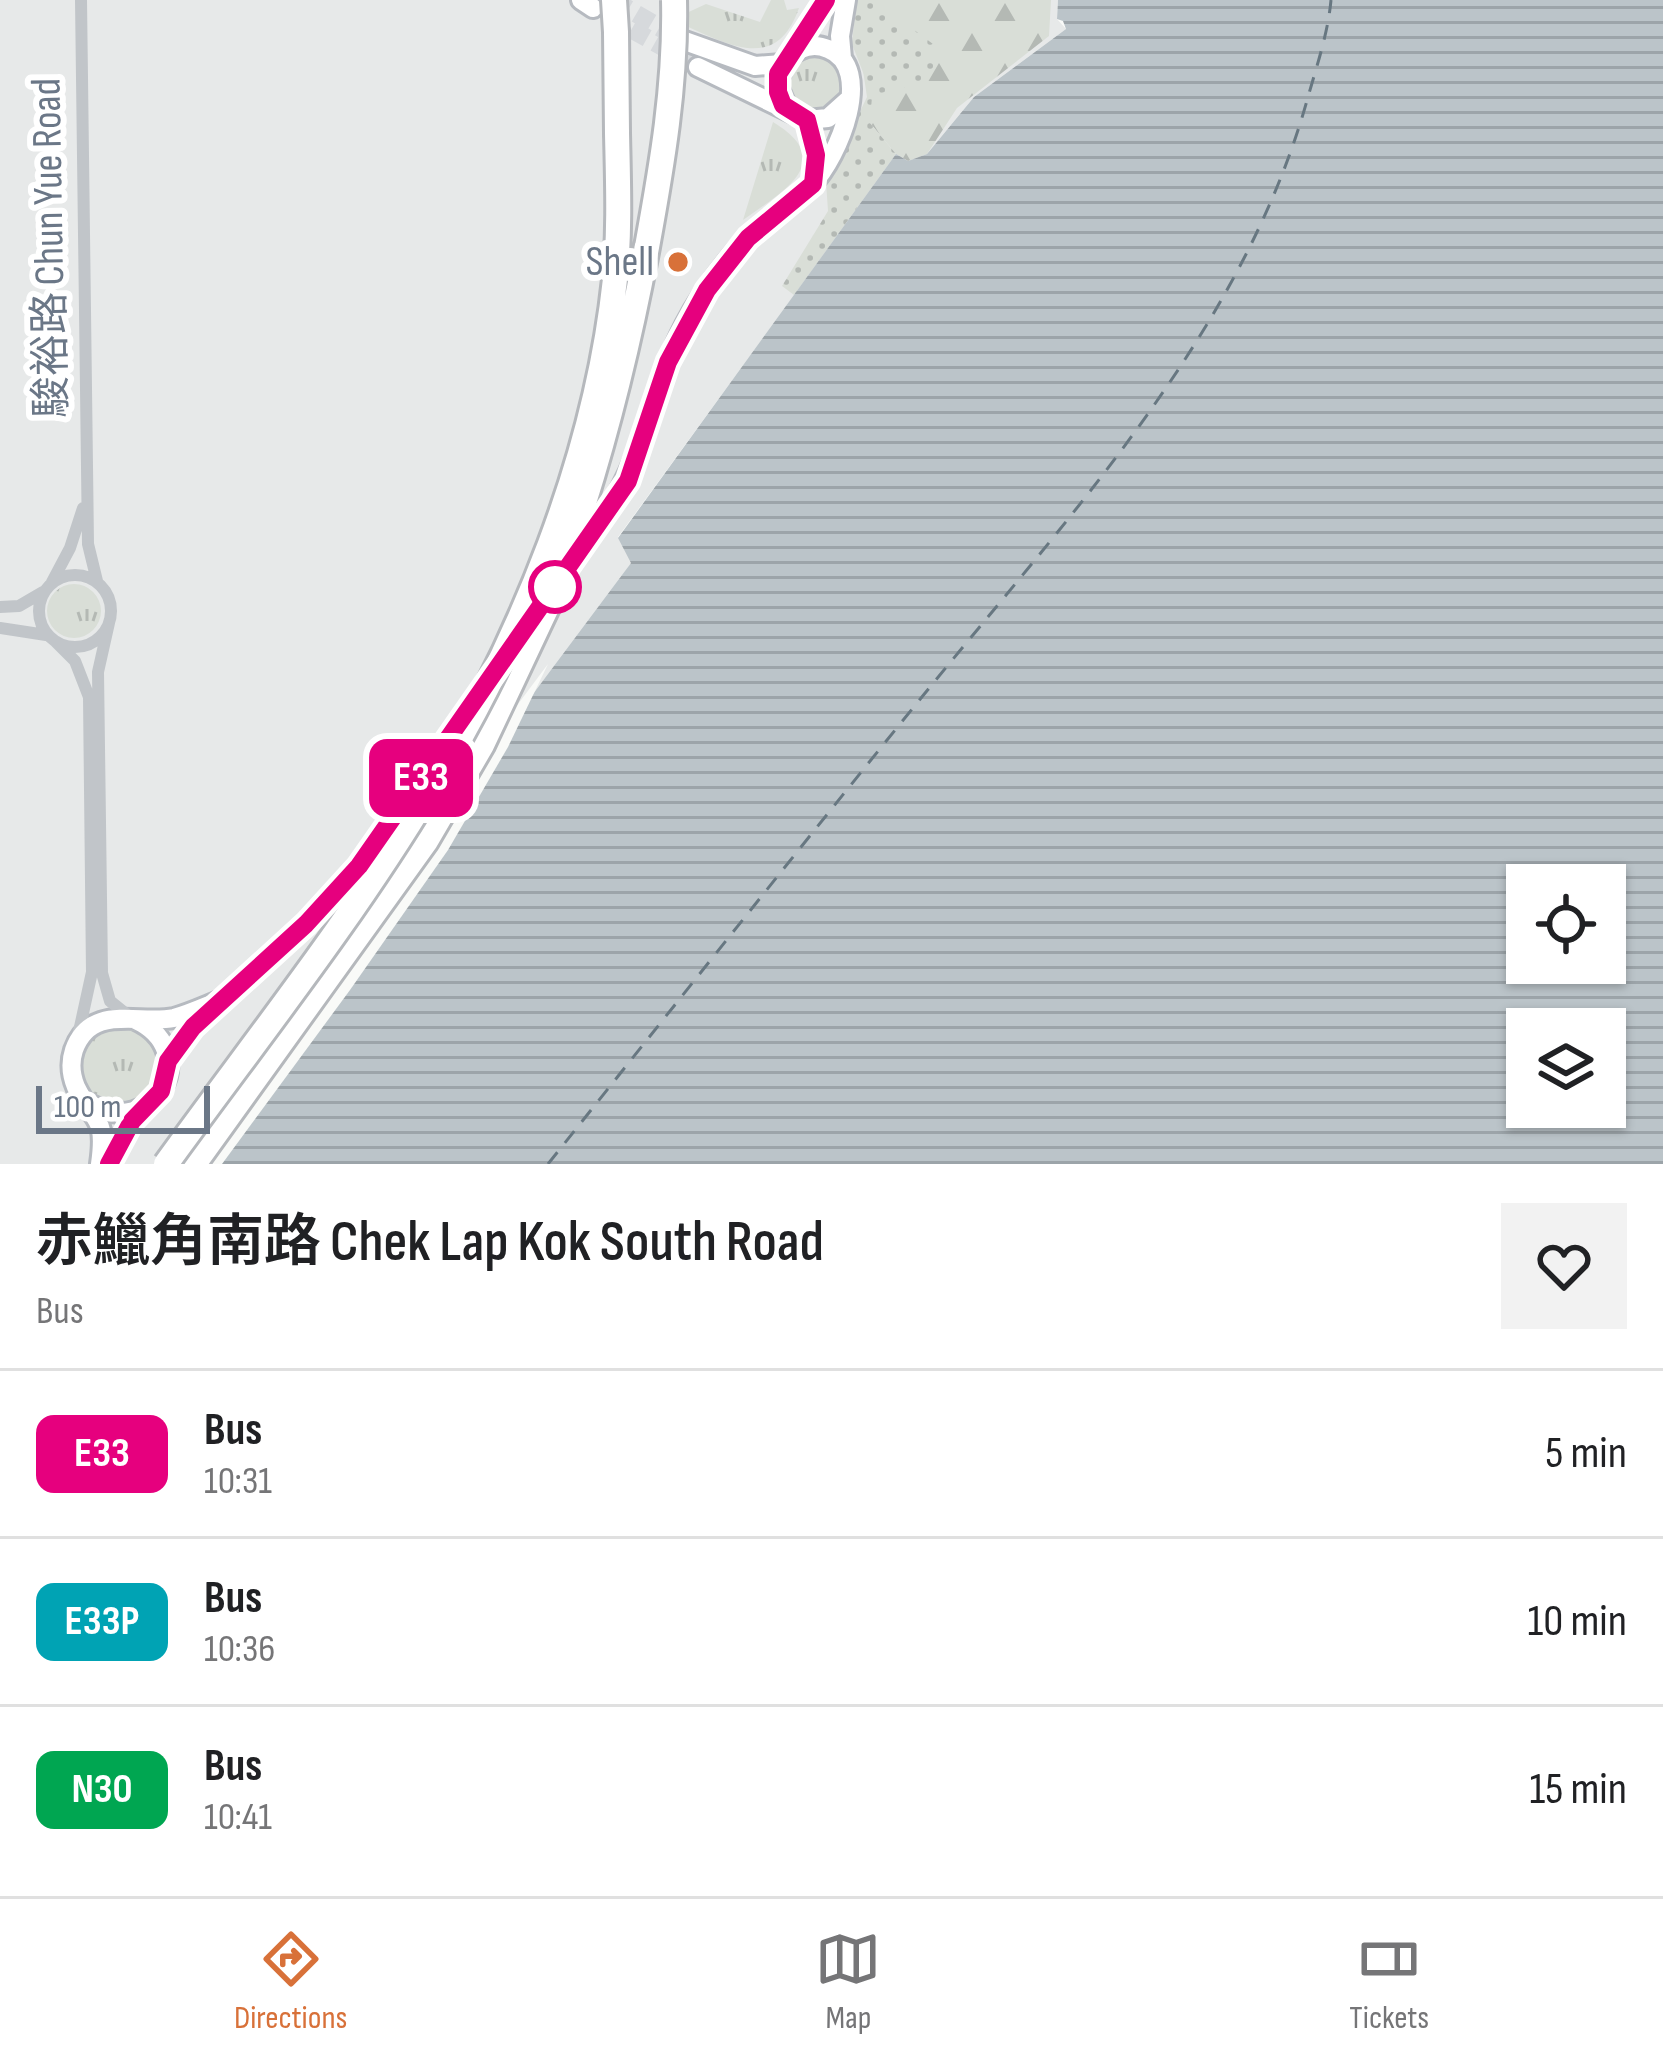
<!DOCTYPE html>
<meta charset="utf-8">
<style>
:root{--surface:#fff;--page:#f2f2f2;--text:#202124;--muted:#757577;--line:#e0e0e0;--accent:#d87139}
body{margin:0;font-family:"Sofia Sans Condensed","Noto Sans TC",sans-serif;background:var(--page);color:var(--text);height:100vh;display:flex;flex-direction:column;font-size:45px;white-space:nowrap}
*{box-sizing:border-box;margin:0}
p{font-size:39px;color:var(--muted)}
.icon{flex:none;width:66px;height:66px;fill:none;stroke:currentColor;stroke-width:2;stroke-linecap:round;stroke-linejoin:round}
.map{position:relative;height:1164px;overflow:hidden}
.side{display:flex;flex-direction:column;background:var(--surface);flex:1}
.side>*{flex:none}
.badge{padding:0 24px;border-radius:18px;font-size:42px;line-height:78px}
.tools{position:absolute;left:1506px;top:864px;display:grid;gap:24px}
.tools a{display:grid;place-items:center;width:120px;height:120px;border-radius:0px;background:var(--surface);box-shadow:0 3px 9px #0004;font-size:60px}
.scale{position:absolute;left:36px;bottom:30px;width:174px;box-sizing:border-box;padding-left:12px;border:6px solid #6b7787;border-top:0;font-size:33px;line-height:42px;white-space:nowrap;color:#6b7787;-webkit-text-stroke:9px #fff;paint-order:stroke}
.map>.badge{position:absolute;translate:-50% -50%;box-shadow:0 0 0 6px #fff}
.round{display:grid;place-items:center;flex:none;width:126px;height:126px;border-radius:0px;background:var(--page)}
.overview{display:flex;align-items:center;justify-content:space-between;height:204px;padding:0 36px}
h1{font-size:57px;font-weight:600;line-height:90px}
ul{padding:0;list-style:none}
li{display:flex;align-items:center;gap:36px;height:168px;padding:0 36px;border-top:3px solid var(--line)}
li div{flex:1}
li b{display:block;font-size:45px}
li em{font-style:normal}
li .badge{min-width:132px;font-weight:700;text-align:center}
.tabs{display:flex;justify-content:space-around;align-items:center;height:168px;border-top:3px solid var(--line);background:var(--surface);font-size:33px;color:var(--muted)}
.tabs a{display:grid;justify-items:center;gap:6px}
.tabs .on{color:var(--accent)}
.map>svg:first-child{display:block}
.built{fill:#e7e9e9}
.grass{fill:url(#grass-tufts)}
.forest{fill:url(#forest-firs)}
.park{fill:url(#park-dots)}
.water{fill:url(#water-rules);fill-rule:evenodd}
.pier{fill:#f9faf8}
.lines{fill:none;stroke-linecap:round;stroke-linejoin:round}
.ferry{stroke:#677781;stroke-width:3;stroke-dasharray:15 12;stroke-linecap:butt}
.secondary-tunnel{stroke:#d6d9dc;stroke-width:18;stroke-dasharray:18 9;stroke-linecap:butt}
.secondary-casing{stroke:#b6bac0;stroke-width:24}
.highway-casing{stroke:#b5b8bc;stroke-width:30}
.street{stroke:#c1c5c9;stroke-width:12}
.secondary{stroke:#fff;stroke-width:18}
.highway{stroke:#fff;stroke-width:24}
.highway-bridge-casing{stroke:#b5b8bc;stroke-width:30;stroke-linecap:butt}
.highway-bridge{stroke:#fff;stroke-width:24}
.line-casing{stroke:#fff;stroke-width:27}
.line{stroke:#e6007e;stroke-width:18}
.poi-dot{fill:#d87139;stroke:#fff;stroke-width:4.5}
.stop-dot{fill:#fff;stroke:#e6007e;stroke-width:6}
.labels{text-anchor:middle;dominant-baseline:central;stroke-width:12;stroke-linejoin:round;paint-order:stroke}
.street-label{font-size:42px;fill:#6b7787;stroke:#fff}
.poi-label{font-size:42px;fill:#6b7787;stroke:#fff;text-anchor:end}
</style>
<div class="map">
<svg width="1663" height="1164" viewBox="0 0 1663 1164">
<defs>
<pattern id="grass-tufts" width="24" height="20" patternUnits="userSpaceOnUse" patternTransform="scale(3)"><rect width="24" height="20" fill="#d9ded7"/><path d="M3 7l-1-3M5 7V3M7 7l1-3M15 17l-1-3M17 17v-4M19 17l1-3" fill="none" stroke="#b4b9b4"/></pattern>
<pattern id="forest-firs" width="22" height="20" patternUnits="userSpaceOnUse" patternTransform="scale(3)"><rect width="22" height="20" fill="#d9ded7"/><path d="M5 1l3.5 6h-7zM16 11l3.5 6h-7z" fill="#b4b9b4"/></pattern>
<pattern id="park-dots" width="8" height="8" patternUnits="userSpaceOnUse" patternTransform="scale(3)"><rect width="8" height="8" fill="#d9ded7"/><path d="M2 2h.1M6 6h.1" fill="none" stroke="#b4b9b4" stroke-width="1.8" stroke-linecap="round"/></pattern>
<pattern id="water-rules" width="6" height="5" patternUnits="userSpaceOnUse" patternTransform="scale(3)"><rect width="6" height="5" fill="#bbc4c9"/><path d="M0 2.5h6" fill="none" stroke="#9ca4a9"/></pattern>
</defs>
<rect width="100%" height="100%" fill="#f9faf8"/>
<!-- built -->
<path class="built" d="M0,0h1058l-1,19 9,10 -92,68 -47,57 -19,7 -12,-6 -278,382 14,25 -436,602h-196z"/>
<!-- grass -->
<path class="grass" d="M771,0h13l3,10 12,-2c-23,66 -71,36 -120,15l1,-7 26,-12 54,18z
M787 84a27 27 0 1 1 54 0a27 27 0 1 1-54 0Z
M773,122c66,40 9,70 -30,98z
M47 611a27 27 0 1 1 54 0a27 27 0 1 1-54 0Z
M80 1065a40 40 0 1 1 80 0a40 40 0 1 1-80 0Z"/>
<!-- forest -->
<path class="forest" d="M857,0h194l-2,36 -92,72 -30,46 -19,7 -12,-7 -26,-31 -4,-43 -14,-36z"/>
<!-- park -->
<path class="park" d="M857,0h28l9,15 43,32c8,41 -38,39 -65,49l-2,27 26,31 -102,141 -12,-9 46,-75 -2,-29 41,-85 -5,-33 -10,-20z"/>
<!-- water -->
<path class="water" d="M1058,0h605v1164h-1467l239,-339 196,-262 -13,-25 278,-384 12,7 19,-7 47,-57 92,-68 -3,-8 -6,-2zM1527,885h78v78h-78zM1527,1029h78v78h-78z"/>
<!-- pier -->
<path class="pier" d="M548,664l-40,83 -60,103 -98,140 -128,174h-32l240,-342z"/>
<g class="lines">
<!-- ferry -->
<path class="ferry" d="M548,1164c123,-154 245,-308 369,-461 150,-185 326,-371 391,-606 9,-32 20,-64 23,-97"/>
<!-- secondary-tunnel -->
<path class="secondary-tunnel" d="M613,0l68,40
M608,16l90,51
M567,570l41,-60
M359,866l85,-121"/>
<defs>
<path id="secondary" d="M581,0l12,8
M682,40l73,26 27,-2
M796,50l30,-50
M842,58l-2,-22 6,-36
M698,67l109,53 21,-2 19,-17
M807,120l9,35 -2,24
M608,510c39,-59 45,-124 77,-185 15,-29 36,-57 58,-82 20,-23 48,-37 69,-59 26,-26 64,-116 16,-135 -16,-7 -30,-1 -42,10l-9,25 11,26
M168,1061l25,-34 113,-103 53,-58
M88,1103c67,40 115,-52 48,-83
M100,1164c7,-50 -6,-40 -24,-77 -5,-12 -6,-25 -2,-37 17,-47 64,-25 100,-32 15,-4 30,-11 45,-17
M109,1164l23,-43 11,-10"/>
<path id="highway" d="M616,32l1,101
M194,1164l232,-323 56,-96 67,-142"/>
</defs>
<!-- secondary casing -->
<use href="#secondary" class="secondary-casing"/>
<!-- highway casing -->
<use href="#highway" class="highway-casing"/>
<!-- street -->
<path class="street" d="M81,0l7,544 9,37
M39 611a36 36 0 1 1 72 0a36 36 0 1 1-72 0Z
M52,582l18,-34 13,-40
M0,607l19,-1 24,-14
M109,623l-11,49 4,301 8,28 21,17
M0,628l46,7
M56,642l19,19 14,36 3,275 -14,64"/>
<!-- secondary -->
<use href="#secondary" class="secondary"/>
<!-- highway -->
<use href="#highway" class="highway"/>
<defs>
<path id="highway-bridge" d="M614,0l2,32
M549,603c45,-117 75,-233 98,-356 15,-82 29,-163 27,-247
M166,1164c89,-123 185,-243 263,-373 93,-152 167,-334 186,-512 5,-48 3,-98 2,-146"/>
</defs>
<!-- highway-bridge casing -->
<use href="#highway-bridge" class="highway-bridge-casing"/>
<!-- highway-bridge -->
<use href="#highway-bridge" class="highway-bridge"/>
</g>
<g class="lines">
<defs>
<path id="line" d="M109,1164l23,-43 29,-30 7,-30 25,-34 113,-103 53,-58 269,-385 40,-119 39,-72 41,-52 65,-54 3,-29 -9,-35 -24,-15 -5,-13v-18l48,-74"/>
</defs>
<!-- line casing -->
<use href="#line" class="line-casing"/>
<!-- line -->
<use href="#line" class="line"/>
</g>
<!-- markers -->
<circle class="poi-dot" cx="678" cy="262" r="12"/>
<circle class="stop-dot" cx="555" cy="587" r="24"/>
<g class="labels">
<!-- street labels -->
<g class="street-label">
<text transform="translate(50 248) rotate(-91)">駿裕路 Chun Yue Road</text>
</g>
<!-- poi labels -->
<g class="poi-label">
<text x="654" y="262">Shell</text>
</g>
</g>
</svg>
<div class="tools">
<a><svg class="icon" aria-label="locate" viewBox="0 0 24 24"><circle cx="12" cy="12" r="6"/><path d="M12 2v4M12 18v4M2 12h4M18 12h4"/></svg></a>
<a><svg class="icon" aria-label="layers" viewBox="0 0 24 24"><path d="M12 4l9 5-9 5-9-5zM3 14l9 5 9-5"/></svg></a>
</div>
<div class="scale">100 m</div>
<b class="badge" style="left:421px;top:778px;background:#e6007e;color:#fff">E33</b>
</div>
<section class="side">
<div class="overview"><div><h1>赤鱲角南路 Chek Lap Kok South Road</h1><p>Bus</p></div><a class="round"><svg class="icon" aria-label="heart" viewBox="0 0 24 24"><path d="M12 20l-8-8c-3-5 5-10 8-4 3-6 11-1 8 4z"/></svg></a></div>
<ul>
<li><span class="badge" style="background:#e6007e;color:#fff">E33</span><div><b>Bus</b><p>10:31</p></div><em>5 min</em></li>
<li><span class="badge" style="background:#00a3b4;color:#fff">E33P</span><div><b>Bus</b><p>10:36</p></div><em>10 min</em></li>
<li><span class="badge" style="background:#00a651;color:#fff">N30</span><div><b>Bus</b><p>10:41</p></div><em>15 min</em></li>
</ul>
</section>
<nav class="tabs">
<a class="on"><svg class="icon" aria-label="directions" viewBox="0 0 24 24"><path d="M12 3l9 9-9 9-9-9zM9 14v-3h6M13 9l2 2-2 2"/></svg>Directions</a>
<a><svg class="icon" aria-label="map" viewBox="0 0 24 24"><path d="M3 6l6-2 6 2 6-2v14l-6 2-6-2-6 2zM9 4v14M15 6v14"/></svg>Map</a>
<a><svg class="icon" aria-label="tickets" viewBox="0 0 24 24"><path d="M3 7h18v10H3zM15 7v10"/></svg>Tickets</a>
</nav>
